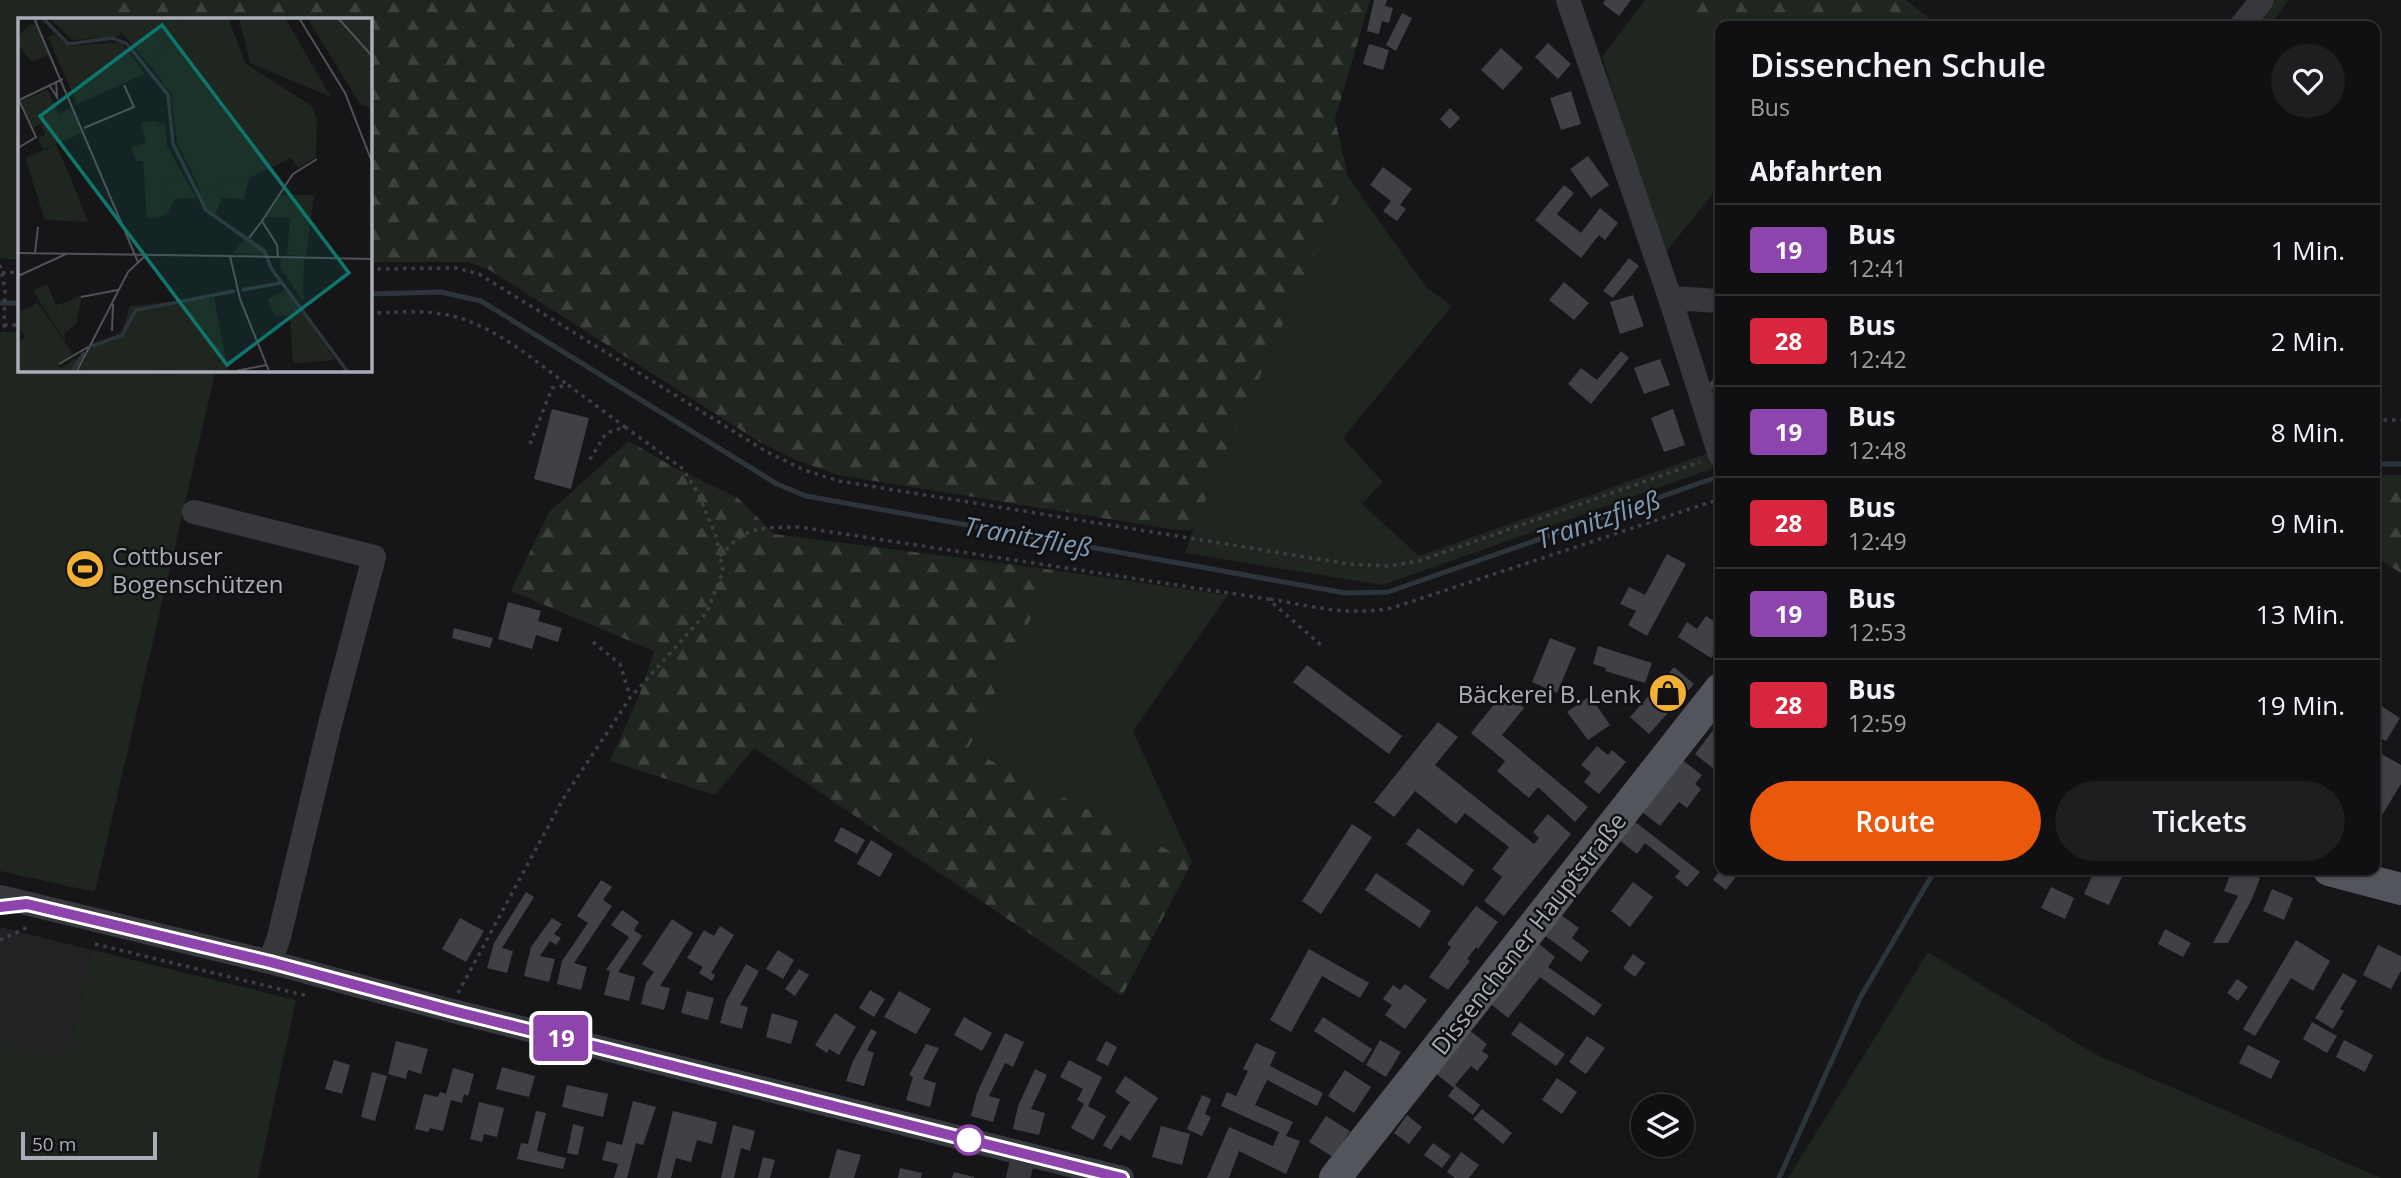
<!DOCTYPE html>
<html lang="de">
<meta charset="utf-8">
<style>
:root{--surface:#101012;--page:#1e1e20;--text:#f1f3f6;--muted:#9c9d9f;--line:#303032;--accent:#ea580c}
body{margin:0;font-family:"Open Sans",sans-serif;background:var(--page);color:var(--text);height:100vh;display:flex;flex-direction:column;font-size:26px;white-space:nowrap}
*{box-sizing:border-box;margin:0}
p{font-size:23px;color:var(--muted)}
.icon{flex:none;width:38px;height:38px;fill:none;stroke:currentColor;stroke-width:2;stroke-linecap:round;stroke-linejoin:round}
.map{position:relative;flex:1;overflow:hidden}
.panel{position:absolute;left:1715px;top:21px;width:665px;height:854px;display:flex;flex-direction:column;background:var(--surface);border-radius:14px;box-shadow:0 2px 5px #0004,0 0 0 2px var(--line)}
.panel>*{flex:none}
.badge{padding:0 14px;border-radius:5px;font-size:24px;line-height:46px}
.fabs{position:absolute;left:1631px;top:1094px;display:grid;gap:14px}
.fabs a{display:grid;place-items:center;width:63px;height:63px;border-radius:50%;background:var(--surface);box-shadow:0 2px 5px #0004,0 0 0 2px var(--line);font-size:35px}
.scale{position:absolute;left:21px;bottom:18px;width:136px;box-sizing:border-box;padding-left:7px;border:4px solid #a8adb8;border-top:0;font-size:19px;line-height:24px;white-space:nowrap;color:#a8adb8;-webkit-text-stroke:5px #111113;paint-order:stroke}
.map>.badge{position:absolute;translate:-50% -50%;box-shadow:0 0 0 4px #fff}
h2{padding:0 35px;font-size:26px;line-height:63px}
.round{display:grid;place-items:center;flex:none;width:74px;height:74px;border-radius:37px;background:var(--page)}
.headline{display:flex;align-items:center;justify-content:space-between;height:119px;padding:0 35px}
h1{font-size:33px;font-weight:600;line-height:52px}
.action{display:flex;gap:14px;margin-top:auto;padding:14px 35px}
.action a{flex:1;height:80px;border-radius:42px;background:var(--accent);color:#fff;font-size:28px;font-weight:600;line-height:80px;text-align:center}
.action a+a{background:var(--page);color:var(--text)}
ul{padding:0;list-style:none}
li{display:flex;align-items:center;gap:21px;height:91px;padding:0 35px;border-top:2px solid var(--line)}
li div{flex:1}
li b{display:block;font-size:26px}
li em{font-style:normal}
li .badge{min-width:77px;font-weight:700;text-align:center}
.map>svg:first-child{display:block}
.built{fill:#222225}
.grass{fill:#1e261f}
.forest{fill:url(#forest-firs)}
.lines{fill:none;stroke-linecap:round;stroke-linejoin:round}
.stream{stroke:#2c353c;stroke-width:5}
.building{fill:#404145}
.path{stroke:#3d3f44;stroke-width:3.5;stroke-dasharray:3.5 5;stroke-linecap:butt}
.minor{stroke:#37383d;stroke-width:24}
.major{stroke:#53555c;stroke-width:32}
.line-casing{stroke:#fff;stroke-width:16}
.line{stroke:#8e44ad;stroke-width:10}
.stop-dot{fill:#fff;stroke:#8e44ad;stroke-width:3.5}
.labels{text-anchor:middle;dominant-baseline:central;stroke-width:5;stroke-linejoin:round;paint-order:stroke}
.poi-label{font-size:24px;fill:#a8adb8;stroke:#111113;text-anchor:start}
.street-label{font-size:24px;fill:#a8adb8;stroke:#111113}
.water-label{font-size:26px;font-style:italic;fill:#7f9bb3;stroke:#111113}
.inset-river{fill:none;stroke:#2c353c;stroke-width:3.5}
.inset-road{fill:none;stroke:#505258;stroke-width:2}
.view{fill:#0f766e;fill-opacity:0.15;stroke:#0f766e;stroke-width:3.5}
.inset-edge{fill:none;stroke:#a8adb8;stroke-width:3.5}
</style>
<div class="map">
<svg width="2401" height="1178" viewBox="0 0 2401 1178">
<defs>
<pattern id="forest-firs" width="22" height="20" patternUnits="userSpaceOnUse" patternTransform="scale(1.75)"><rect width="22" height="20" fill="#1e261f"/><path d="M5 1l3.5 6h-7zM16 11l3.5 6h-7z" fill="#3c433d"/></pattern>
</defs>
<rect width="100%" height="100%" fill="#161618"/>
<!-- built -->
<path class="built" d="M0,927l92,23 -26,108 -66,-17z"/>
<!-- grass -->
<path class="grass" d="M0,0h109l4,19h-94v241l-19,-2z
M1645,0h23l52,43v142l-56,69 -62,-197z
M2276,0h13l-20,26h-14z
M1348,177l78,110 26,19 -109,132 40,44 -21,22 57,52 301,-107v17l-337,119 -198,-32 14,-40z
M0,332h19v37h197l-121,523 -95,-21z
M1054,570l174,25 -95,136 59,131 -224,-113z
M92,950l204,50 -38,178h-258v-137l66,17z
M1928,952l165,101 288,125h-593z"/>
<!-- forest -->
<path class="forest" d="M109,0h1261l-35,119 13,58 -156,353h-15l-339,-55 -42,-15 -38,-19 -270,-172 -20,-7h-99v-243h-256z
M1668,0h238l33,26h-219v17z
M629,441l46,27 63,30 36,36 280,36 -86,179 224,113 -70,134 -368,-248 -39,47 -105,-34 29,-65 15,-45 -143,-60 38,-79z
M2375,475h26v98l-22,-14 -4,7z"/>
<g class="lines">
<!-- stream -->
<path class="stream" d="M369,294l72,-2 40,9 296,183 29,12 539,97 43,-1 332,-116
M0,303h19
M2375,464h26
M1779,1178l81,-180 75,-128"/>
</g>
<!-- building -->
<path class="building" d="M1374,0h13l-2,6 8,2 -4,15 -7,-2 -3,13 -12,-3z
M1605,0h26l-12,16 -16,-12z
M1402,13l10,5 -16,33 -10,-6z
M1548,43l23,21 -13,15 -23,-22z
M1369,44l20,6 -6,20 -20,-6z
M1501,48l22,20 -20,22 -22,-20z
M1571,91l10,33 -20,6 -11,-32z
M1450,108l10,10 -10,11 -10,-10z
M1588,156l21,29 -18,13 -21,-29z
M1383,167l29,22 -12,16 6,4 -9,12 -14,-10 8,-10 -21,-16z
M1564,185l10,8 -17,21 24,19 19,-25 18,15 -13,17 -6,-5 -18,23 -46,-38z
M1629,258l10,8 -26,32 -10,-7z
M1564,282l25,21 -15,17 -25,-20z
M1633,295l11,31 -24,8 -10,-32z
M1621,351l8,7 -38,46 -23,-20 13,-16 16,12z
M1660,359l10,26 -26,9 -10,-26z
M1720,368v24l-1,2 -11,-8z
M552,409l37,9 -18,71 -37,-10z
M1673,409l12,36 -21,7 -13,-34z
M1667,554l19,10 -39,72 -19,-11 8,-14 -16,-7 9,-17 16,8z
M508,602l33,9 -3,10 24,7 -4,14 -22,-7 -4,14 -34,-10z
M1706,616l14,9v18l-9,15 -33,-21 9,-15 10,7z
M454,628l39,10 -3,10 -38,-10z
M1550,638l26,10 -19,45 -25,-11z
M1598,646l54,17 -7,20 -40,-12 1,-3 -13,-4z
M1307,665l95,71 -13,18 -96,-72z
M1674,667l20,17 -45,50 -19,-17z
M1504,692l20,16 -22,27 86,72 -13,15 -37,-35 -9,11 -32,-27 8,-10 -34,-28z
M1590,696l20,29 -22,15 -21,-28z
M2375,702l25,16 -14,23 -11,-6z
M1720,721v53l-25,-20z
M1438,722l20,15 -23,28 99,79 5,-6 -6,-6 15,-18 23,20 -67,82 -20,-15 18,-24 -10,-8 17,-22 -44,-34 -9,11 -41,-33 -21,26 -20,-15z
M1597,746l11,9 4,-5 14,12 -27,32 -15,-12 7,-9 -10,-8z
M2380,753l21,12v19l-19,31 -7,-4v-49z
M1681,759l21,16 -7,9 6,5 -14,19 -8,-6 -19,24 -19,-15z
M1634,821l66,51 -13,15 -12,-10 5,-6 -35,-28 -8,11 -18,-14z
M1352,824l20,13 -51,77 -19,-13z
M841,827l24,13 -8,14 -23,-13z
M1418,828l56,42 -11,16 -57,-42z
M871,840l22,14 -13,23 -23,-13z
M1720,870h21l-15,20 -13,-10z
M2099,870h26l-16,35 -25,-11 8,-18 3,1z
M2232,870h8l20,8 -9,23 -23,42h-15l25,-47 -14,-5z
M1376,873l55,38 -11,17 -55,-38z
M601,880l11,7 -9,13 9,6 -38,57 13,4 -6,23 -24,-6 5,-23 26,-38 -11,-7z
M1633,882l20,15 -23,30 -19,-16z
M2051,887l23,11 -9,21 -24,-11z
M2272,889l21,9 -9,22 -21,-9z
M526,892l8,5 -32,51 11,3 -6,22 -20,-5 7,-25z
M1476,906l22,16 -20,27 -2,-2 -9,12 3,2 -22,29 -19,-13 22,-30 -4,-3z
M622,910l17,12 -5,8 8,6 -24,36 17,5 -6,24 -25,-6 6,-24 -4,-1 23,-33 -18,-12z
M1560,914l19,14 -7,10 17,13 -8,11 -37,-27z
M460,918l24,13 -18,31 -24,-13z
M552,918l10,6 -8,10 7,4 -5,7 -6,-4 -10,15 15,3 -6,23 -25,-6 7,-29z
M672,919l21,14 -33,53 10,2 -6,22 -23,-6 5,-21 8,-11 -12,-8z
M720,926l14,9 -23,38 4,2 -3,6 -13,-8 4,-6 -16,-9 17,-28 10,6z
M2165,929l26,14 -8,14 -25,-13z
M2296,940l34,21 -17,30 -22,-13 -36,58 -12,-7z
M1538,943l17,14 -7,10 54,38 -8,11 -54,-39 -32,41 -17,-14z
M2378,945l23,11v15l-10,18 -28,-14z
M1309,949l60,34 -9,15 -38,-22 -31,56 -21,-12z
M778,950l16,10 -11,19 -17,-10z
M1633,954l12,9 -10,14 -12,-9z
M746,964l13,7 -19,34 8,2 -6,22 -22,-6 6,-22z
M799,969l10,6 -14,21 -10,-7z
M2343,973l14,8 -17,28 4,2 -11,18 -18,-11z
M2237,979l11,8 -10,14 -11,-8z
M1405,984l22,16 -22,29 -20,-14 7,-10 -9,-6 10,-14 7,5z
M870,990l15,9 -11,18 -15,-9z
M687,991l27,7 -6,22 -27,-7z
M899,991l32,18 -15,25 -32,-17z
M772,1013l26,8 -7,23 -25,-7z
M835,1013l21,14 -17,28 -10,-6 -2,4 -12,-8z
M964,1017l28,16 -10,18 -28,-16z
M1323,1017l49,32 -9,14 -49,-32z
M1520,1022l45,32 -9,12 -45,-32z
M2312,1022l25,14 -10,17 -24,-14z
M871,1029l6,3 -10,18 7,3 -10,33 -18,-5 7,-20z
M1469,1030l18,14 -5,7 7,5 -12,15 -6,-5 -16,19 25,20 -7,10 -25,-19 6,-8 -19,-15z
M1005,1033l19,9 -11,25 -8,-4 -16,33 11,3 -7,23 -22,-6 6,-23z
M1587,1036l18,12 -19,26 -17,-12z
M1380,1040l21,12 -15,25 -20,-12z
M2344,1040l29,15 -8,17 -29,-15z
M396,1041l32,8 -7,25 -13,-4 -2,9 -18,-5z
M1106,1041l11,6 -9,19 -12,-6z
M1256,1043l20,9 -6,14 53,27 -6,13 -50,-26 -12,25 38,17 -7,14 14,5 -14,33 -47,-23 -10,27h-22l22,-51 44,19 6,-14 -58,-26 6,-14 9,4 12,-25 -5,-2z
M926,1044l13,4 -16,31 13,4 -6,24 -24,-7 7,-23 -4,-2z
M2248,1045l32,16 -9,18 -32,-16z
M334,1060l16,5 -8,29 -17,-5z
M1069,1060l33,17 -14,29 18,10 -13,24 -22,-12 13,-24 -7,-4 6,-11 -23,-12z
M502,1067l33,9 -6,21 -33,-8z
M453,1068l21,6 -6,22 -4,-2 -2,9 -11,-3 -8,31 -13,-3 -2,4 -13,-3 9,-35 14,3 2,-5 6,2z
M1035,1069l12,6 -16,34 14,4 -6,22 -26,-6 5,-23z
M1345,1070l26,17 -17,26 -26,-17z
M372,1072l15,4 -12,45 -14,-4z
M1125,1076l33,22 -28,43 -9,-6 -10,15 -8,-5 27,-43 -15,-10z
M1557,1078l20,14 -15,22 -20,-14z
M567,1085l41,9 -5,23 -41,-10z
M1202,1095l9,4 -6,15 6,3 -9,19 -15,-7z
M633,1101l23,6 -13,38 -7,-2 -9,35h-13l4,-14 -16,-4 5,-19 15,4z
M479,1102l25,6 -7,29 -13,-3 -2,8 -12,-3z
M1482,1109l30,24 -9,11 -30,-25z
M536,1111l10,2 -9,38 29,7 -3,11 -46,-10 4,-16 7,1z
M673,1111l44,11 -5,22 -15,-4 -6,22 -15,-4 -5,20h-14z
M1407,1115l15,12 -13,17 -15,-11z
M1326,1116l24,15 -17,26 -24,-15z
M573,1124l11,3 -6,28 -11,-2z
M733,1125l22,6 -5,20 -9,-3 -7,30h-13z
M1161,1126l29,8 -8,31 -30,-8z
M1433,1143l18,13 -9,12 -18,-13z
M837,1149l24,6 -7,23h-25z
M1461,1152l18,13 -10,13h-14l-8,-6z
M763,1157l12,3 -5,18h-12z
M900,1168l22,5 -1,5h-23z
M954,1172l20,5v1h-22z"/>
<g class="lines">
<!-- path -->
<path class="path" d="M0,265l5,24 -1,44
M369,269l87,-1 23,6 288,178 37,18 35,11 510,83 39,2 31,-5 281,-99
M2,273l17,-1
M369,313c22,0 44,-3 66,0 51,5 93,43 133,72
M4,325h15
M2375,420h26
M530,444l22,-56 16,-3 57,42
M720,556c28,-31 39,-28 79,-29l469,72 53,46
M1270,599c45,8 77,17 122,9l328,-109
M593,642l27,22 10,32
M0,940l28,-13
M95,944l213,52
M458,993l105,-194 67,-101 77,-86 16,-41 -7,-35 -18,-43 -15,-24 -58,-42 -19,6 -19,31"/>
<!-- minor -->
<path class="minor" d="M1568,0l102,298 50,3
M2241,26l21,-26
M1670,298l50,157
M194,512l180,45 -44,167 -51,213 -9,25
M0,897l270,65 179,48 673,168
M1018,1178l6,-24"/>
<!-- major -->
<path class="major" d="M2329,870l72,19
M1335,1178l385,-489"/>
</g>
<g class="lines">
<defs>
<path id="line" d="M0,907l27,-3 243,58 179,48 673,168"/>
</defs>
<!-- line casing -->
<use href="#line" class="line-casing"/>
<!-- line -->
<use href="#line" class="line"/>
</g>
<!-- icons -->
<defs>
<symbol id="stadium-disc" viewBox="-11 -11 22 22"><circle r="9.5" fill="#f2b134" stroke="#111113"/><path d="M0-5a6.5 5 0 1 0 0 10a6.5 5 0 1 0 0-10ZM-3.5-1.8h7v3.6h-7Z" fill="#111"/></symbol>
<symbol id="shop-disc" viewBox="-11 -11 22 22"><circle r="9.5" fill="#f2b134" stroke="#111113"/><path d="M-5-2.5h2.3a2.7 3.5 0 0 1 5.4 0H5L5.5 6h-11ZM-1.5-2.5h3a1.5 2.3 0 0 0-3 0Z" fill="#111"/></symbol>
</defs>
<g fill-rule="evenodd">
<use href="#stadium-disc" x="63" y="547" width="44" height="44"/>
<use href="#shop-disc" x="1646" y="671" width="44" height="44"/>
</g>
<!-- markers -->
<circle class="stop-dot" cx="969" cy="1140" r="14"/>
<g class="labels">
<!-- poi labels -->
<g class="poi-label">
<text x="112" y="555">Cottbuser<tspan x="112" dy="28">Bogenschützen</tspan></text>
<text x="1641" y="693" text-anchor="end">Bäckerei B. Lenk</text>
</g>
<!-- street labels -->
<g class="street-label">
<text transform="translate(1528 933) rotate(-52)">Dissenchener Hauptstraße</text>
</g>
<!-- water labels -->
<g class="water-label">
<text transform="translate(1598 519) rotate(-19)">Tranitzfließ</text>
<text transform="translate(1028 536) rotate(10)">Tranitzfließ</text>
</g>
</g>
<!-- overview -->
<g transform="translate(18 18)">
<rect width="354" height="354" fill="#161618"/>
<path d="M109,0h58l-26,32 -7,18 -30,-35zM36,16l15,12 52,-4 24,32 -68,30 -29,-67zM30,72l10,24 13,-6 11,25 -39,17 -5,-12 7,-3 -4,-11 -8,3 -12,-26zM167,160l11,20 -21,1 -9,16 -6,-32zM231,160l-5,21 -22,-1 -7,17 49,32 6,8 -61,-42 -12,-23zM263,177h11l-1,23 -25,-1zM227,221l17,12 4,4 -33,-2zM64,277l-6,29 -12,10 -1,-31zM196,280l14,73h-13l5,-13 -54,11 -81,-10 7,-15 29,-10 9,-28zM20,285l35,51 -15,10 2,4 20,-12 -9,15h-53v-29l7,-5 -7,-11v-14zM301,318l16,24 -32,3v-25z" fill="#1e261f"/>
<path d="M31,0h78l-1,9 -7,9 -47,4zM167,0h43l18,46 66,42 5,14 -1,37 -18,11 -7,-10 -42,20 -49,11 -23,-46 -6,-49 -19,-26 7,-18zM221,0h46l46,79 -81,-34zM289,0h64v90l-11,-4zM12,6l7,1 13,29 -18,8 -14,-17v-8zM134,103l13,3 2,22 18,32 -25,5 6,32 -19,3 -4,-57h-7l-5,-14 15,-4 -5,-20zM38,127l14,31 18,46 -43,-2 -20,-62zM274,177h22l-8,61 -19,-1zM263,240l23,1 -1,42 -23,-33zM29,266l9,21 7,-2 2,38 -32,-50zM267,272l34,46 -16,2v25h-10l-3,-48 -15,1 -7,-17zM202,339l-5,14h-136l6,-12 81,10z" fill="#1e261f"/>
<path class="inset-river" d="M25,0l25,26 45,-6 14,6 41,51 5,49 33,66 59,42 6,16 76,103M224,272l38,-7M74,328l30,-11 14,-25 99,-19M55,353l11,-19"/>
<path class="inset-road" d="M16,0l104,244M281,0l46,75 27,69M320,0l34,38M31,67l8,12 -1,-15M66,110l50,-21 -10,-22M0,130l18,-11 -17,-37 44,-21M231,220l13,-17M0,235l212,3 10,43 29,72M17,235l3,-26M212,238l142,3M260,239l-1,-12 -15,-24 31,-47 24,-15M0,258l48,-22M63,279l37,-7M94,313l1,-27M41,346l29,-17M59,353l51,-99 18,-17M218,353l30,-6"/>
<path class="view" d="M144,7l187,248 -122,92 -187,-249z"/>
<rect width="354" height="354" class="inset-edge"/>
</g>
</svg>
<div class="fabs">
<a><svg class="icon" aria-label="layers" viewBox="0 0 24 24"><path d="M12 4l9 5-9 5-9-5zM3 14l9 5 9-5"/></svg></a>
</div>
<div class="scale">50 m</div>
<b class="badge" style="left:561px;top:1038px;background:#8e44ad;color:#fff">19</b>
<section class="panel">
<div class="headline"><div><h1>Dissenchen Schule</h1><p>Bus</p></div><a class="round"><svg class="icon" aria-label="heart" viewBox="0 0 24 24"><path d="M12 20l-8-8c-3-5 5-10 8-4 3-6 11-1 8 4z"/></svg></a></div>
<h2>Abfahrten</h2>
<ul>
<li><span class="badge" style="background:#8e44ad;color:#fff">19</span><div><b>Bus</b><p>12:41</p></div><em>1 Min.</em></li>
<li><span class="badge" style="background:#d7263d;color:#fff">28</span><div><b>Bus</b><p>12:42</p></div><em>2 Min.</em></li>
<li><span class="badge" style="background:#8e44ad;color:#fff">19</span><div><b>Bus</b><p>12:48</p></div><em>8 Min.</em></li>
<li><span class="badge" style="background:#d7263d;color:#fff">28</span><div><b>Bus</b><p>12:49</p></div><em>9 Min.</em></li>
<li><span class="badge" style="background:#8e44ad;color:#fff">19</span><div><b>Bus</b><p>12:53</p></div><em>13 Min.</em></li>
<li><span class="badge" style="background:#d7263d;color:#fff">28</span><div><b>Bus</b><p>12:59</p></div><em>19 Min.</em></li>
</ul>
<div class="action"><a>Route</a><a>Tickets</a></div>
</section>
</div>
